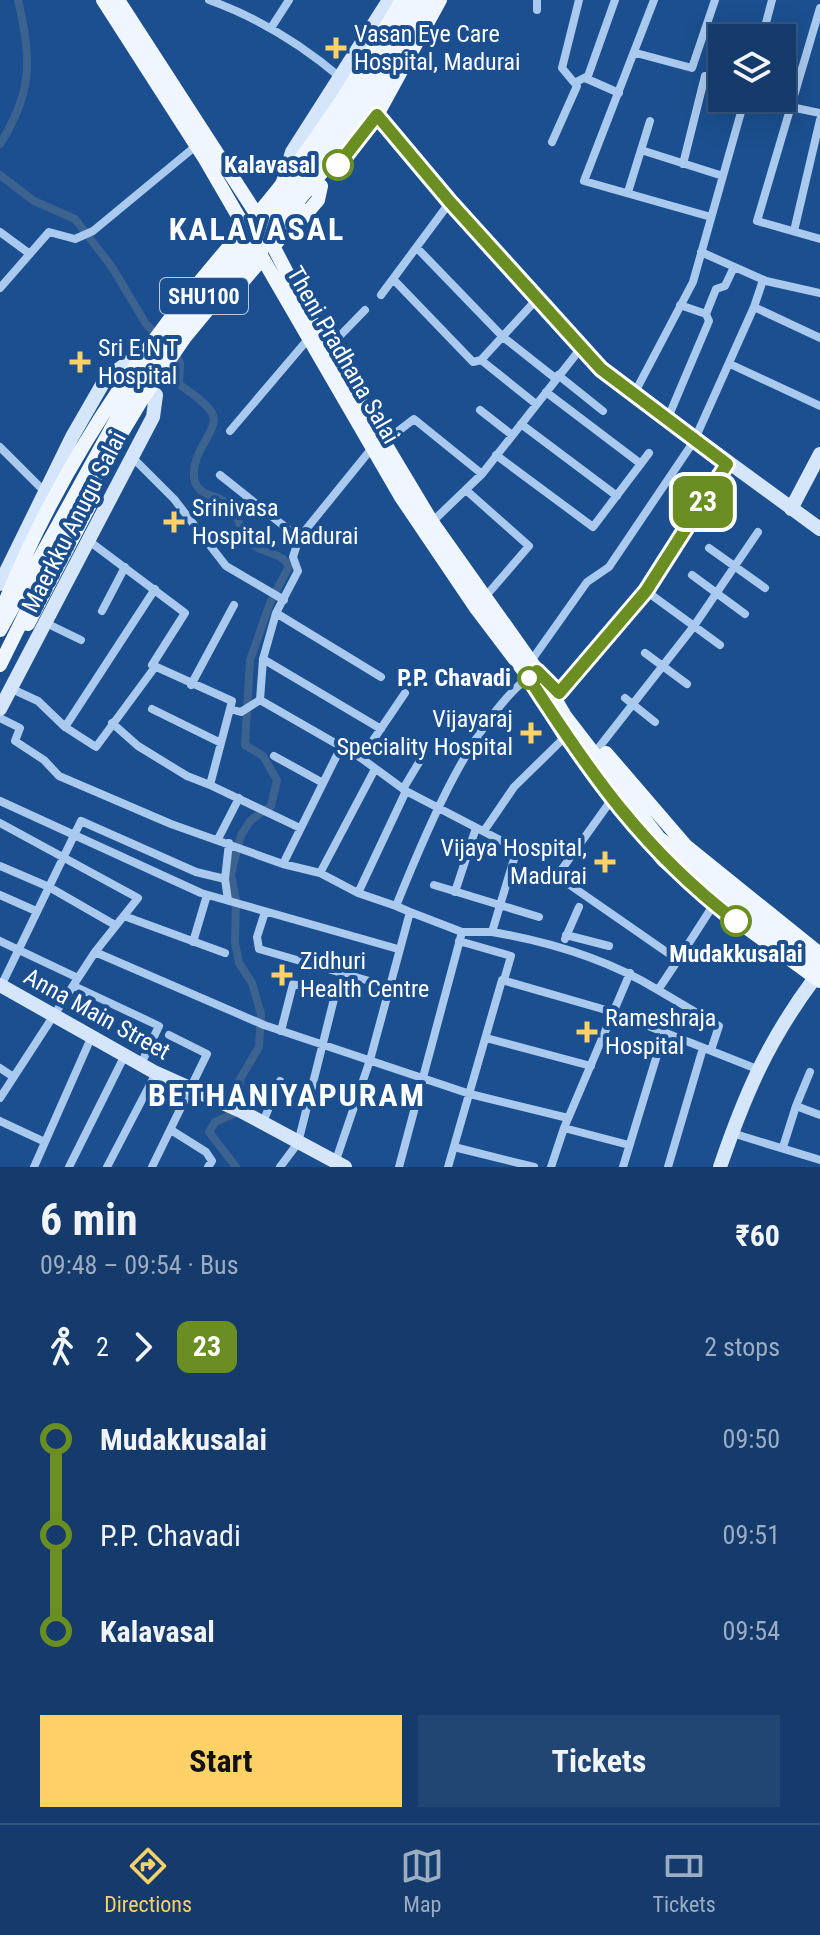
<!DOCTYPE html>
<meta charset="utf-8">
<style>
:root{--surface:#143b6b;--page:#214673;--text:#f1f3f6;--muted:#9dadc1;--line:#33557e;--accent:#ffd166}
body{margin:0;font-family:"Roboto Condensed",sans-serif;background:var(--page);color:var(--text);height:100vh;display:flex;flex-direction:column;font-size:30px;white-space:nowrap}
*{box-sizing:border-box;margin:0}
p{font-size:26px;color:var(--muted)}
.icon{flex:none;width:44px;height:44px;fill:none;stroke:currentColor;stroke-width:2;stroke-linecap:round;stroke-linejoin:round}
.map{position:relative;height:1167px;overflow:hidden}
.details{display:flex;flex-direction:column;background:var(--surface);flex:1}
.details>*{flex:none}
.badge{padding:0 16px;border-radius:12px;font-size:28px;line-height:52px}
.controls{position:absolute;left:708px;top:24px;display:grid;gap:16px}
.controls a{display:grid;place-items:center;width:88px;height:88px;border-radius:0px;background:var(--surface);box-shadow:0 8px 32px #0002,0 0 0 2px var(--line);font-size:40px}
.map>.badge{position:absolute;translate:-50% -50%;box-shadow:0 0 0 4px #fff}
.legs{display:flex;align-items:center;gap:12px;height:88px;padding:0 40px;font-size:26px}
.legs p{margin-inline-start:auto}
.head{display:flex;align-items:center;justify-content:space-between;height:136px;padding:0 40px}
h1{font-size:44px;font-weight:700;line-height:60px}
.primary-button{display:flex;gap:16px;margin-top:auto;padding:16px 40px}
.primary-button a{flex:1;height:92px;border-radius:0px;background:var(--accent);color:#111;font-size:32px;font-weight:700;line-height:92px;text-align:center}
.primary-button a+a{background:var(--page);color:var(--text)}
ul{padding:0 40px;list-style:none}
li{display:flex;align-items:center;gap:28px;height:96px;font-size:30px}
li i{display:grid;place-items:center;width:12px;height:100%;margin:0 10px;background:currentColor}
li i::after{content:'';width:20px;height:20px;margin:-10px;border:6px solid;border-radius:50%;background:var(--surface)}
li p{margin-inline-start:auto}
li:first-child i{background:linear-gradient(#0000 50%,currentColor 0)}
li:last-child i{background:linear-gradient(currentColor 50%,#0000 0)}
.tabs{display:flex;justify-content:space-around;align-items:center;height:112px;border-top:2px solid var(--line);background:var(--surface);font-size:22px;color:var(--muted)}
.tabs a{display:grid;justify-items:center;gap:4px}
.tabs .current{color:var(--accent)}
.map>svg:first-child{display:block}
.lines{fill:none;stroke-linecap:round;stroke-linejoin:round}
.canal{stroke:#3c6290;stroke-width:8}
.street{stroke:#a9c9ee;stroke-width:8}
.secondary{stroke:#d6e6fa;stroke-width:14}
.primary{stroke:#f0f6ff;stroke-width:14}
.line-1-casing{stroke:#fff;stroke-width:18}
.line-1{stroke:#6b8e23;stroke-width:12}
.poi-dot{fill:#ffd166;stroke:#1b4f8f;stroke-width:3}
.stop-1-dot{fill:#fff;stroke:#6b8e23;stroke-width:4}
.labels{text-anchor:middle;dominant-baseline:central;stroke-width:8;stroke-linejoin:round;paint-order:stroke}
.shield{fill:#1b4f8f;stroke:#bbcadd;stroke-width:2}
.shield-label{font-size:22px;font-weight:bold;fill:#fff}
.poi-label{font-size:24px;fill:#fff;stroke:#1b4f8f;text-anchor:start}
.stop-label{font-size:24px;font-weight:bold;fill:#fff;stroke:#1b4f8f;text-anchor:end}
.street-label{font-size:24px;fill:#fff;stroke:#1b4f8f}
.district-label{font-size:32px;font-weight:bold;letter-spacing:2px;fill:#fff;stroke:#1b4f8f}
</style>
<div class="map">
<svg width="820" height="1167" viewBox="0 0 820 1167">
<rect width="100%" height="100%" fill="#1b4f8f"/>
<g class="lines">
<!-- canal -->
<path class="canal" d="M0,144c33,-52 32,-86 18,-144
M0,175l34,26 41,18 37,48 34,57 13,13
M175,351l5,12 -1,21c10,8 27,18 33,29 10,16 -25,40 -17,69 5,15 21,12 30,20 14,11 15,31 27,42 12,10 29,8 37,22l-19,37 -20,57 -5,85 18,11 14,24 -6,26 -20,14 -10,15 -10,39 5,26 -1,43 4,20 13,20 9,31 -2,33 -19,32 -1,27 -6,8 -18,8 -6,10 27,35"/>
<!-- street -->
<path class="street" d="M209,0c50,18 92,44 132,78
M654,0l-70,181 127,36
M820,8l-63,213 63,18
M537,10v-10
M271,28l18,-28
M762,38l10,-38
M636,53l56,15 23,-68
M585,78l34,15
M576,82l12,-6 27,-76
M791,107l29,6
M650,121l-9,29 82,26
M552,142l25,-56 -15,-18 17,-68
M683,164l22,-88
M628,192l13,-42
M794,231l26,-111
M0,232l30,22
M417,248l86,89 52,41
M701,252l65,29 54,12
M393,279l80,83 8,-2 56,-61
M763,280l-9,27 66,31
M0,288l49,-56 26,7 18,-8 104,-86
M381,295l69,-93
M680,305l26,9 10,-25 9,-3 9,-19
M329,347l36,-37
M481,360l55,44
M730,364l90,42
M558,375l45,36
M546,392l95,72
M634,394l59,-112 52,-184
M480,410l32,25
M667,420l42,-99 -3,-7
M521,424l96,72
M230,431l79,-93
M384,442l30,-23 68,55
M0,447l44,44
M372,448l-73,90 -6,19 5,14 -22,42 -13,46 -3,41 101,58 45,33 111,58 -25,83h-30l-52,-20
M496,455l97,72 56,-74
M132,457l42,42 52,67 58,34
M220,475l79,63
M467,491l62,55 -44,51
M432,522l50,-48 99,-126
M89,541l96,72 -33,52 80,36 -22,84 90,43
M709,548l56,40
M692,575l53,39
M102,611l23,-44
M276,613l105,64
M46,623l35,17
M720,645l-74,-54 81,-127
M645,653l42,31
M263,659l118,70
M531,661l56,-79 22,-15 85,-126 60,-134
M155,667l-59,80 -31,-20 90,-138
M191,685l43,-80
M12,689l26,12 27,26
M559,693l87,-102
M625,698l30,24
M152,709l69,34
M230,709l11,3 19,-12
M0,718l20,10 -5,13 29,19 15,16 112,48 112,40 37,9 38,20 38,13
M112,723l26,23 49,30 23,9
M600,746l94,-120 64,-94
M274,756l49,27
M361,758l44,-65
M403,789l18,-30
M0,801l201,92 197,56
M0,823l138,75 -43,54 -95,146
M484,831l30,-44 51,-50
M218,839l21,-41
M283,864l58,-117
M0,866l49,21 66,38
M511,870l35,10
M320,873l55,-104
M434,885l105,32
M455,892l21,-64
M358,893l48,-102
M0,895l36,16
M228,900l-3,-21 4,-36
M265,912l-8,25 2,12 131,38
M124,916l101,37
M492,932c59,10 115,27 166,58l20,-30 -121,-84 55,-77
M566,935l43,11
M565,939l14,-32
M0,941l78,37
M459,941l52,15 -7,24
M193,942l14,-47
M95,952l169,73 206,69 98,24
M678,960l36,-56
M1,986l80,-165 115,51 29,7
M74,986l85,40 -18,38
M658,990l61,36 -8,24
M486,1038l105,28
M0,1068l12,8
M796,1106l14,-34
M0,1121l45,21
M263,1122l17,-41
M564,1128l65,17
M171,1130l35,22 6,9 -4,6
M732,1133l88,27
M454,1147l80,20
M783,1147l13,-41 24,9
M335,1163l35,-103 40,-148 -14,-6c28,-69 74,-184 134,-230
M34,1167l57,-129
M69,1167l56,-112
M107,1167l49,-94
M152,1167l55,-113 -38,-19
M280,1167l18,-24 37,-148 -42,-11 -12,47
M399,1167l63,-235
M448,1167l54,-187 111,32 144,57
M551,1167l13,-39 66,-155
M623,1167l41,-135
M668,1167l35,-119"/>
<!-- secondary -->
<path class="secondary" d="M377,115l73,87 151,167 219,160
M283,182l9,-30 97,-152
M791,509l29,-55
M0,584l72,-147 34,-59 33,-23
M0,709l153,-292 3,-22
M0,985l156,88 85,38 104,56
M720,1167c25,-73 48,-126 94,-188"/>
<!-- primary -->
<path class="primary" d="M103,0l102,159 196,338 75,111 53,70 36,59 98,123 51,44 106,77
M118,0l139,215 57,110 118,197 112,158 21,36 94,122 161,132
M338,166l39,-51 63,-115
M300,221l18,-21 3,-14
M258,223l-1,-8c57,-67 101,-139 145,-215
M269,243l5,3 28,-36
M231,295l31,-36 -1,-7
M0,615c56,-144 142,-271 244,-385l7,3
M28,624l64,-123
M0,630l131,-237 67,-91 136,-167 82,-135
M0,665l81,-164 60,-100 44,-64 147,-177 74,-118 22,-42
M606,753l80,93 134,108"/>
</g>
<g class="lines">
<defs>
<path id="line-1" d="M338,165l39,-50 73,87 151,167 126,95 -81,127 -87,102 -22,-22 -8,7c61,95 115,173 207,243"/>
</defs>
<!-- line-1 casing -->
<use href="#line-1" class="line-1-casing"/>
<!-- line-1 -->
<use href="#line-1" class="line-1"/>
</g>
<!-- markers -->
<g class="poi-dot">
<path d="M332 36h8v8h8v8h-8v8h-8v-8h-8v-8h8z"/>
<path d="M76 350h8v8h8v8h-8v8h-8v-8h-8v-8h8z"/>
<path d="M170 510h8v8h8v8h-8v8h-8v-8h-8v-8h8z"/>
<path d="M527 721h8v8h8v8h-8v8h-8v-8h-8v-8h8z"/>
<path d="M601 850h8v8h8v8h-8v8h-8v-8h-8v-8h8z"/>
<path d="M278 963h8v8h8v8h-8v8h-8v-8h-8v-8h8z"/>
<path d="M583 1020h8v8h8v8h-8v8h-8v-8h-8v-8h8z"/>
</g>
<g class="stop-1-dot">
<circle cx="338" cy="165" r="14"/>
<circle cx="529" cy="678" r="10"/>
<circle cx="736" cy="921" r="14"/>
</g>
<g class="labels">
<!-- shield labels -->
<rect class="shield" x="160" y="278" width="88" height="36" rx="6"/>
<g class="shield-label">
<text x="204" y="296">SHU100</text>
</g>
<!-- poi labels -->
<g class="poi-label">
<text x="354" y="34">Vasan Eye Care<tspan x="354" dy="28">Hospital, Madurai</tspan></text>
<text x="98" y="348">Sri E N T<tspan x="98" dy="28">Hospital</tspan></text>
<text x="192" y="508">Srinivasa<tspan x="192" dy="28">Hospital, Madurai</tspan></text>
<text x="513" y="719" text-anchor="end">Vijayaraj<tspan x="513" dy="28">Speciality Hospital</tspan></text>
<text x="587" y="848" text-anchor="end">Vijaya Hospital,<tspan x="587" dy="28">Madurai</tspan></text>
<text x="300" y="961">Zidhuri<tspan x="300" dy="28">Health Centre</tspan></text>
<text x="605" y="1018">Rameshraja<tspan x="605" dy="28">Hospital</tspan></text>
</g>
<!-- stop labels -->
<g class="stop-label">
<text x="316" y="165">Kalavasal</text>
<text x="511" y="678">P.P. Chavadi</text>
<text x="736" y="954" text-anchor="middle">Mudakkusalai</text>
</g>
<!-- street labels -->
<g class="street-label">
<text transform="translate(343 355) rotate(60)">Theni Pradhana Salai</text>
<text transform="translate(74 522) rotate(-63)">Maerkku Anugu Salai</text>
<text transform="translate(97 1014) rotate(29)">Anna Main Street</text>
</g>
<!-- district labels -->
<g class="district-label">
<text x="257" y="229">KALAVASAL</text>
<text x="287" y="1095">BETHANIYAPURAM</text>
</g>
</g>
</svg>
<div class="controls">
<a><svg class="icon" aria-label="layers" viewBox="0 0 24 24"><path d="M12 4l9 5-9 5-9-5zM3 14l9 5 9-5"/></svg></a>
</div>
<b class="badge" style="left:703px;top:502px;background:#6b8e23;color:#fff">23</b>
</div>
<section class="details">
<div class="head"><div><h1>6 min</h1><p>09:48 – 09:54 · Bus</p></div><b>₹60</b></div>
<div class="legs"><svg class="icon" aria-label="walk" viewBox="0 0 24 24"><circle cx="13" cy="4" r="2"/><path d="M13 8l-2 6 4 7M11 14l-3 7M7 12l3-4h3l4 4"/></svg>2<svg class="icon" aria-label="forward" viewBox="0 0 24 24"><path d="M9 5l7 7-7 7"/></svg><b class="badge" style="background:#6b8e23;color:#fff">23</b><p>2 stops</p></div>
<ul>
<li><i style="color:#6b8e23"></i><b>Mudakkusalai</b><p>09:50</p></li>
<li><i style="color:#6b8e23"></i><span>P.P. Chavadi</span><p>09:51</p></li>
<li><i style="color:#6b8e23"></i><b>Kalavasal</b><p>09:54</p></li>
</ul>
<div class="primary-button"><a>Start</a><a>Tickets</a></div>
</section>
<nav class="tabs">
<a class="current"><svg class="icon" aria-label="directions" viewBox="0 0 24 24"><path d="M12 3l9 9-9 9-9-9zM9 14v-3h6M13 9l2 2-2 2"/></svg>Directions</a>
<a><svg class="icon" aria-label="map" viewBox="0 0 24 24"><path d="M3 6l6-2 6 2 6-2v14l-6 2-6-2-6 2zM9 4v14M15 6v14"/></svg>Map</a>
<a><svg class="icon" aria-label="tickets" viewBox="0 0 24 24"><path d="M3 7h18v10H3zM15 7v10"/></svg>Tickets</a>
</nav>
